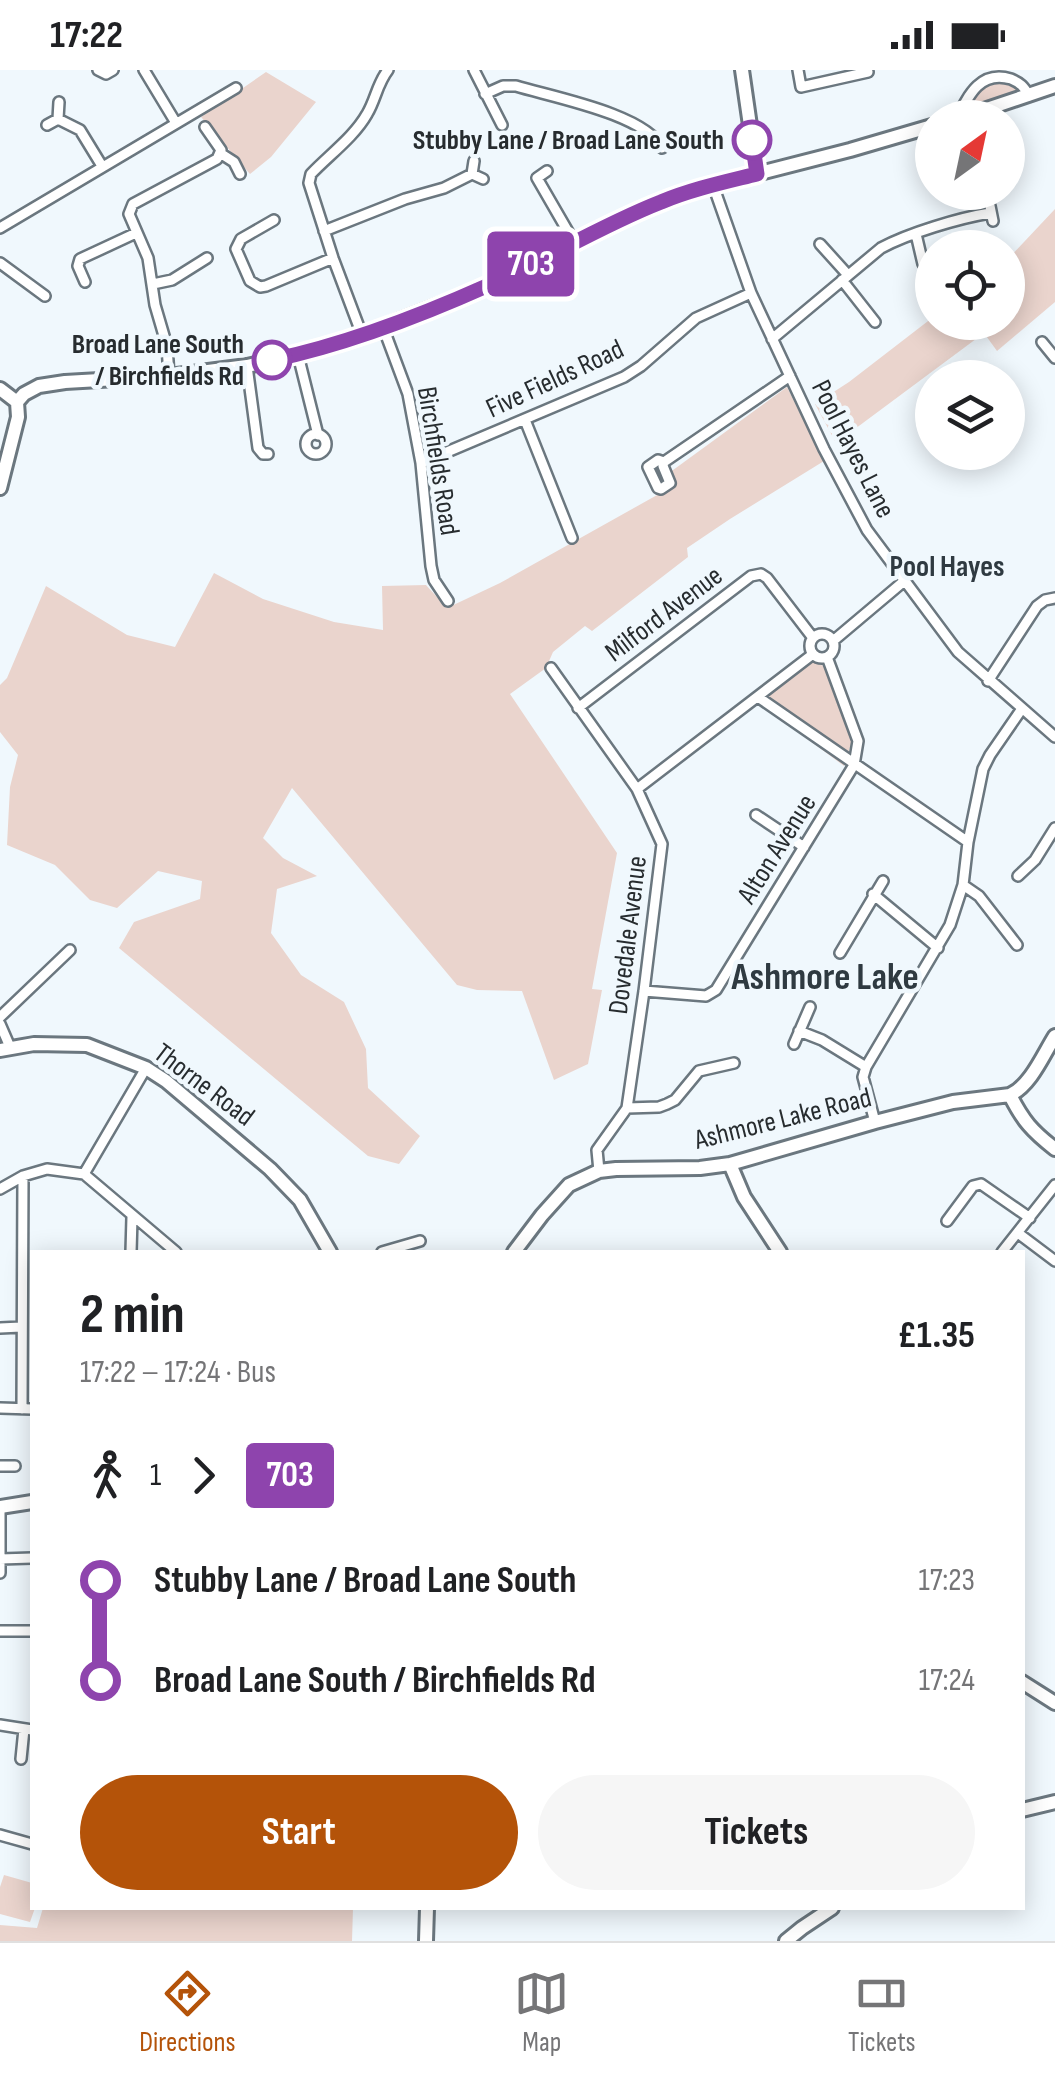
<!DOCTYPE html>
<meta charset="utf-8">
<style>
:root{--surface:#fff;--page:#f6f6f6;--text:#202124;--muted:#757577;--line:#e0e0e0;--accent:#b45309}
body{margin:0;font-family:"Sofia Sans Condensed",sans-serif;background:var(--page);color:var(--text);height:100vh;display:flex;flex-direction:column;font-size:38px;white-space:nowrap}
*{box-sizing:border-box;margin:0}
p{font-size:32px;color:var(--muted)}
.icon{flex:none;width:55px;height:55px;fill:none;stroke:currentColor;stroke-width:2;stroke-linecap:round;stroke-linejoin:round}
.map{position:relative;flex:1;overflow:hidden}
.details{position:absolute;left:30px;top:1180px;width:995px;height:660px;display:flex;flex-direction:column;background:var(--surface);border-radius:0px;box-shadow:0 5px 25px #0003}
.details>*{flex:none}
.badge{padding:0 20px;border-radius:8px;font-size:35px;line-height:65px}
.needle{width:65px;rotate:33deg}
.controls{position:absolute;left:915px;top:30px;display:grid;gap:20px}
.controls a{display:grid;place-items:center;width:110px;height:110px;border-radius:50%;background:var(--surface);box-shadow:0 5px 25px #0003;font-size:50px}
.map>.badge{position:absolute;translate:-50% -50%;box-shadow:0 0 0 5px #fff}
.legs{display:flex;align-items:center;gap:15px;height:110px;padding:0 50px;font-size:32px}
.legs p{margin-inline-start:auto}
.summary{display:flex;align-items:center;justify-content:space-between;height:170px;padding:0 50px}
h1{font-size:55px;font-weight:700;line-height:75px}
.cta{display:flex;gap:20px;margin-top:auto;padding:20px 50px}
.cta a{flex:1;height:115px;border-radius:60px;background:var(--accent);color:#fff;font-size:40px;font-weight:700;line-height:115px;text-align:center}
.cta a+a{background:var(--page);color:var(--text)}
ul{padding:0 50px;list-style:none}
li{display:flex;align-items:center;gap:35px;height:100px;font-size:38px}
li i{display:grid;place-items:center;width:15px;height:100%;margin:0 12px;background:currentColor}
li i::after{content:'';width:25px;height:25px;margin:-12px;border:8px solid;border-radius:50%;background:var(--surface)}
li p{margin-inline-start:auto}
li:first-child i{background:linear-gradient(#0000 50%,currentColor 0)}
li:last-child i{background:linear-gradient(currentColor 50%,#0000 0)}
.status{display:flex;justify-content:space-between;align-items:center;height:70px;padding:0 50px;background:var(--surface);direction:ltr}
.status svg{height:28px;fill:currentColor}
.menu{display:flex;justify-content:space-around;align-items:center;height:140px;border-top:2px solid var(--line);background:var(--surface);font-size:28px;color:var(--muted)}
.menu a{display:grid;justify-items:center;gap:5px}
.menu .current{color:var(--accent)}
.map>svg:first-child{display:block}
.green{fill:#ead4cd}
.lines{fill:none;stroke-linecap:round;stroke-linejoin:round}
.street-casing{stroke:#6b777f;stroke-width:14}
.secondary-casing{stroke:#6b777f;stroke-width:18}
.street{stroke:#fff;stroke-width:9}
.secondary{stroke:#fff;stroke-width:12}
.line-1-casing{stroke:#fff;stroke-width:22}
.line-1{stroke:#8e44ad;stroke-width:15}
.stop-1-dot{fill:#fff;stroke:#8e44ad;stroke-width:5}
.labels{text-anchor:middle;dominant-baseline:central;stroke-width:9;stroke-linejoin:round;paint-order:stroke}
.stop-label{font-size:28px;font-weight:bold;fill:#272c2f;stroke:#f0f8fd;text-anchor:end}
.street-label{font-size:28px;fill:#272c2f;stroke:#f0f8fd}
.neighbourhood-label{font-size:30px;font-weight:bold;fill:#2f3a41;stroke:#f0f8fd}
.district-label{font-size:38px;font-weight:bold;fill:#2f3a41;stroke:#f0f8fd}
</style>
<div class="status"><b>17:22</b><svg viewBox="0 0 49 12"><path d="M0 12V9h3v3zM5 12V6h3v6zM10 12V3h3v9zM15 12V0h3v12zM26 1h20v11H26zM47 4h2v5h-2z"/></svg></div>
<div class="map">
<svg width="1055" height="1871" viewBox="0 0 1055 1871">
<rect width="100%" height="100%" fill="#f0f8fd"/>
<!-- green -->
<path class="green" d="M266,2l50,30 -45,55 -21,17 -49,-57z
M994,9l17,4 10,6v4l-50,14 3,-10 13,-17z
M1055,139v93l-58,49 -13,-18 -148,110 -21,-39 34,-22 83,-64v4h76v-63z
M787,317l37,74 -94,58 -43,29 1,9 -96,74 -7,-5 -32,26 -7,16 -36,26 107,159 -25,136 10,1 -14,74 -34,16 -32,-89 -45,-1 -20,-5 -165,-197 -29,50 20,20 34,18 -40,13 -6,44 30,42 43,27 22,47 2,39 52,48 -21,28 -31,-8 -249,-208 15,-26 66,-23 2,-18 -44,-10 -41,37 -27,-8 -35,-35 -48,-20 3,-58 8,-32 -18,-23v-47l7,-7 39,-92 81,49 48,12 39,-74 49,26 71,23 49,8 -1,-44 44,-1 21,23 53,-25 175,-98 -6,-12z
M812,592l12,4 28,75 -8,25 -85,-63z
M4,1805l28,8v25h3l-5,14 -30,-8v-27z
M43,1838h310l-1,33h-352v-16l37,3z"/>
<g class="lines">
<defs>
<path id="street" d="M98,0l8,4 7,-4
M144,0l32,53
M474,0l28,55
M798,0l3,17 67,-15
M485,24l18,-8h13c36,11 129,28 146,62
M957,48c12,-24 24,-48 54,-39 9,4 13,7 18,17
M58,49l22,11 22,36
M47,55l11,-6 1,-17
M220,83l14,9 6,12
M474,91l-2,13 11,5
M547,101l-10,7 37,64
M713,115l38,108 73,156 43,81 91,122 97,85
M990,136l3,15
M274,150l-33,19 -5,10 14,32 10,6 6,-1 67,-28
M0,158l236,-140
M324,161l81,-32 39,-11 28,-14
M916,164l7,30
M820,174l28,31
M0,193l45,33
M842,210l33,42
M85,212l-7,-16 2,-7 56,-26
M153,214l19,-4 35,-22
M383,257l25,67 13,69 10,103 3,14 14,21
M362,265l-29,-77 -24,-75 2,-9c18,-19 43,-37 56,-60 9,-15 10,-30 21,-44
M772,269l109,-91c28,-15 78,-30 109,-35
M1042,272l13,16
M298,285l20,80
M247,296l11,82 5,6h5
M169,306l-2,-30 -12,-41 -7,-47 -19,-44 4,-10 84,-45 4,-9 -16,-23
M525,350l47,118
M306 374a10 10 0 1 1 20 0a10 10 0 1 1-20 0Z
M664,392l-1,4 7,17 -9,6 -3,-1 -10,-21 10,-7 6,2 126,-86
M421,393l203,-86 17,-11 55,-48 55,-25
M810 576a12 12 0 1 1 24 0a12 12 0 1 1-24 0Z
M833,571l70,-59
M551,598l86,121 25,55 -18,147 -17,117 -30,42 2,21
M988,611l49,-75 8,-6 10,-2
M758,627l210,145
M578,638l173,-132 10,-2 6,4 46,60
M637,719l176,-135
M756,745l48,32
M1018,806l17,-16 20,-32
M963,815l16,11 38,49
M873,824l65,54
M840,883l43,-72
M644,921l62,5 10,-6 138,-225 4,-24 -31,-84
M0,947l70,-67
M0,954l10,23
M799,961l23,9 44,27
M794,974l16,-37
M627,1038l32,-1 8,-3 8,-4 24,-29 35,-8
M875,1052l-12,-45 3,-10 84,-142 13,-40 5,-43 15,-73 7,-14 31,-45
M84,1104l62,-106
M0,1119l23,-13 24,-7 37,5 92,78
M947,1151l26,-35 8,-2 49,34
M1018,1163l37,28
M131,1182l1,-35
M382,1182l38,-11
M1002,1182l53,-67
M0,1258l21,-1
M0,1338l32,1
M22,1339l1,-233
M0,1396h15
M0,1489l32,-1
M0,1503v-66
M0,1561h32
M0,1655l32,5
M21,1689l3,-30
M0,1765l32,9"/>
<path id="secondary" d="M742,0l15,104
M960,48l95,-32
M0,319l17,13
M17,332l7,-8 15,-8 26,-4 104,-6 78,-10 67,-15 48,-16 128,-50 84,-43 89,-41 50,-16 137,-35 82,-24
M0,418l18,-71 -1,-15
M0,980l34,-6 53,1 59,23 20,13 104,88 30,31 30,52
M1010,1025c13,26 22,36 45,54
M730,1094l14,33 36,55
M514,1182l28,-37 27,-30 30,-14 17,-2 84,-1 30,-4 145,-42 78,-20 57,-7c21,-10 33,-40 45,-59
M0,1437l32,-5
M1022,1612l33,21
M1022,1740l33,-8
M426,1871l1,-33
M786,1871l16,-13 30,-20"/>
</defs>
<!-- street casing -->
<use href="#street" class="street-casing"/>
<!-- secondary casing -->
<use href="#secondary" class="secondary-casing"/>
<!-- street -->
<use href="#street" class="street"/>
<!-- secondary -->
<use href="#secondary" class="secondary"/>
</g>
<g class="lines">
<defs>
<path id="line-1" d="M272,290c72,-15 150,-45 217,-75 58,-26 113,-60 172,-83 31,-13 64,-20 96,-28l-5,-34"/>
</defs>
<!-- line-1 casing -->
<use href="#line-1" class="line-1-casing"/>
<!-- line-1 -->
<use href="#line-1" class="line-1"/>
</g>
<!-- markers -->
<g class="stop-1-dot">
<circle cx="752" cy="70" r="18"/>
<circle cx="272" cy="290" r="18"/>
</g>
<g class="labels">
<!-- stop labels -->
<g class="stop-label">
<text x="724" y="70">Stubby Lane / Broad Lane South</text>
<text x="244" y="274">Broad Lane South<tspan x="244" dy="32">/ Birchfields Rd</tspan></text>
</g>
<!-- street labels -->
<g class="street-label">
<text transform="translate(555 309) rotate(-25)">Five Fields Road</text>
<text transform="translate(853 379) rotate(63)">Pool Hayes Lane</text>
<text transform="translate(438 391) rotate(81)">Birchfields Road</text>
<text transform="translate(664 544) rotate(-37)">Milford Avenue</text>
<text transform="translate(777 779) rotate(-58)">Alton Avenue</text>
<text transform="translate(628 865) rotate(-83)">Dovedale Avenue</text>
<text transform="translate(204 1015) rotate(37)">Thorne Road</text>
<text transform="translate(783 1049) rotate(-14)">Ashmore Lake Road</text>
</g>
<!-- neighbourhood labels -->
<g class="neighbourhood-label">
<text x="947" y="497">Pool Hayes</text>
</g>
<!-- district labels -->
<g class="district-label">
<text x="825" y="907">Ashmore Lake</text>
</g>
</g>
</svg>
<div class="controls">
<a><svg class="needle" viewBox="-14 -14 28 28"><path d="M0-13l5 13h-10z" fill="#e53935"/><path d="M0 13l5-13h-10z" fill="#757577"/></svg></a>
<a><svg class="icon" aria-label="locate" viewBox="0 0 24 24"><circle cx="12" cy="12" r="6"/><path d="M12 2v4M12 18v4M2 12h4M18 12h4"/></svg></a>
<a><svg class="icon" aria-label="layers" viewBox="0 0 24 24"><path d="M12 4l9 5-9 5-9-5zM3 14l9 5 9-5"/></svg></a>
</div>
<b class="badge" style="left:531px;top:194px;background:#8e44ad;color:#fff">703</b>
<section class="details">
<div class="summary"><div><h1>2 min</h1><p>17:22 – 17:24 · Bus</p></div><b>£1.35</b></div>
<div class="legs"><svg class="icon" aria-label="walk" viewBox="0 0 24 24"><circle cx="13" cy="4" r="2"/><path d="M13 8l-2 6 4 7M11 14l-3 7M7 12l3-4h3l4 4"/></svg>1<svg class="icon" aria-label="forward" viewBox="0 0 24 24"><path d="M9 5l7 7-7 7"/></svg><b class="badge" style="background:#8e44ad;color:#fff">703</b></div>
<ul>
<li><i style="color:#8e44ad"></i><b>Stubby Lane / Broad Lane South</b><p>17:23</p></li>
<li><i style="color:#8e44ad"></i><b>Broad Lane South / Birchfields Rd</b><p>17:24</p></li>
</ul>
<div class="cta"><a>Start</a><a>Tickets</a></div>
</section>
</div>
<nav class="menu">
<a class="current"><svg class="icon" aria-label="directions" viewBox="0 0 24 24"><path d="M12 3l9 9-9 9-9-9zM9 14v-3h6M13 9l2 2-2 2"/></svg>Directions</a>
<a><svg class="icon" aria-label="map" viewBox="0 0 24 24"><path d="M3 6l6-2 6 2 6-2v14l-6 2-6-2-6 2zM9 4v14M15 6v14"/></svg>Map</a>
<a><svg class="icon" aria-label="tickets" viewBox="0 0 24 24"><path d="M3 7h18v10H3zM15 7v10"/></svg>Tickets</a>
</nav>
